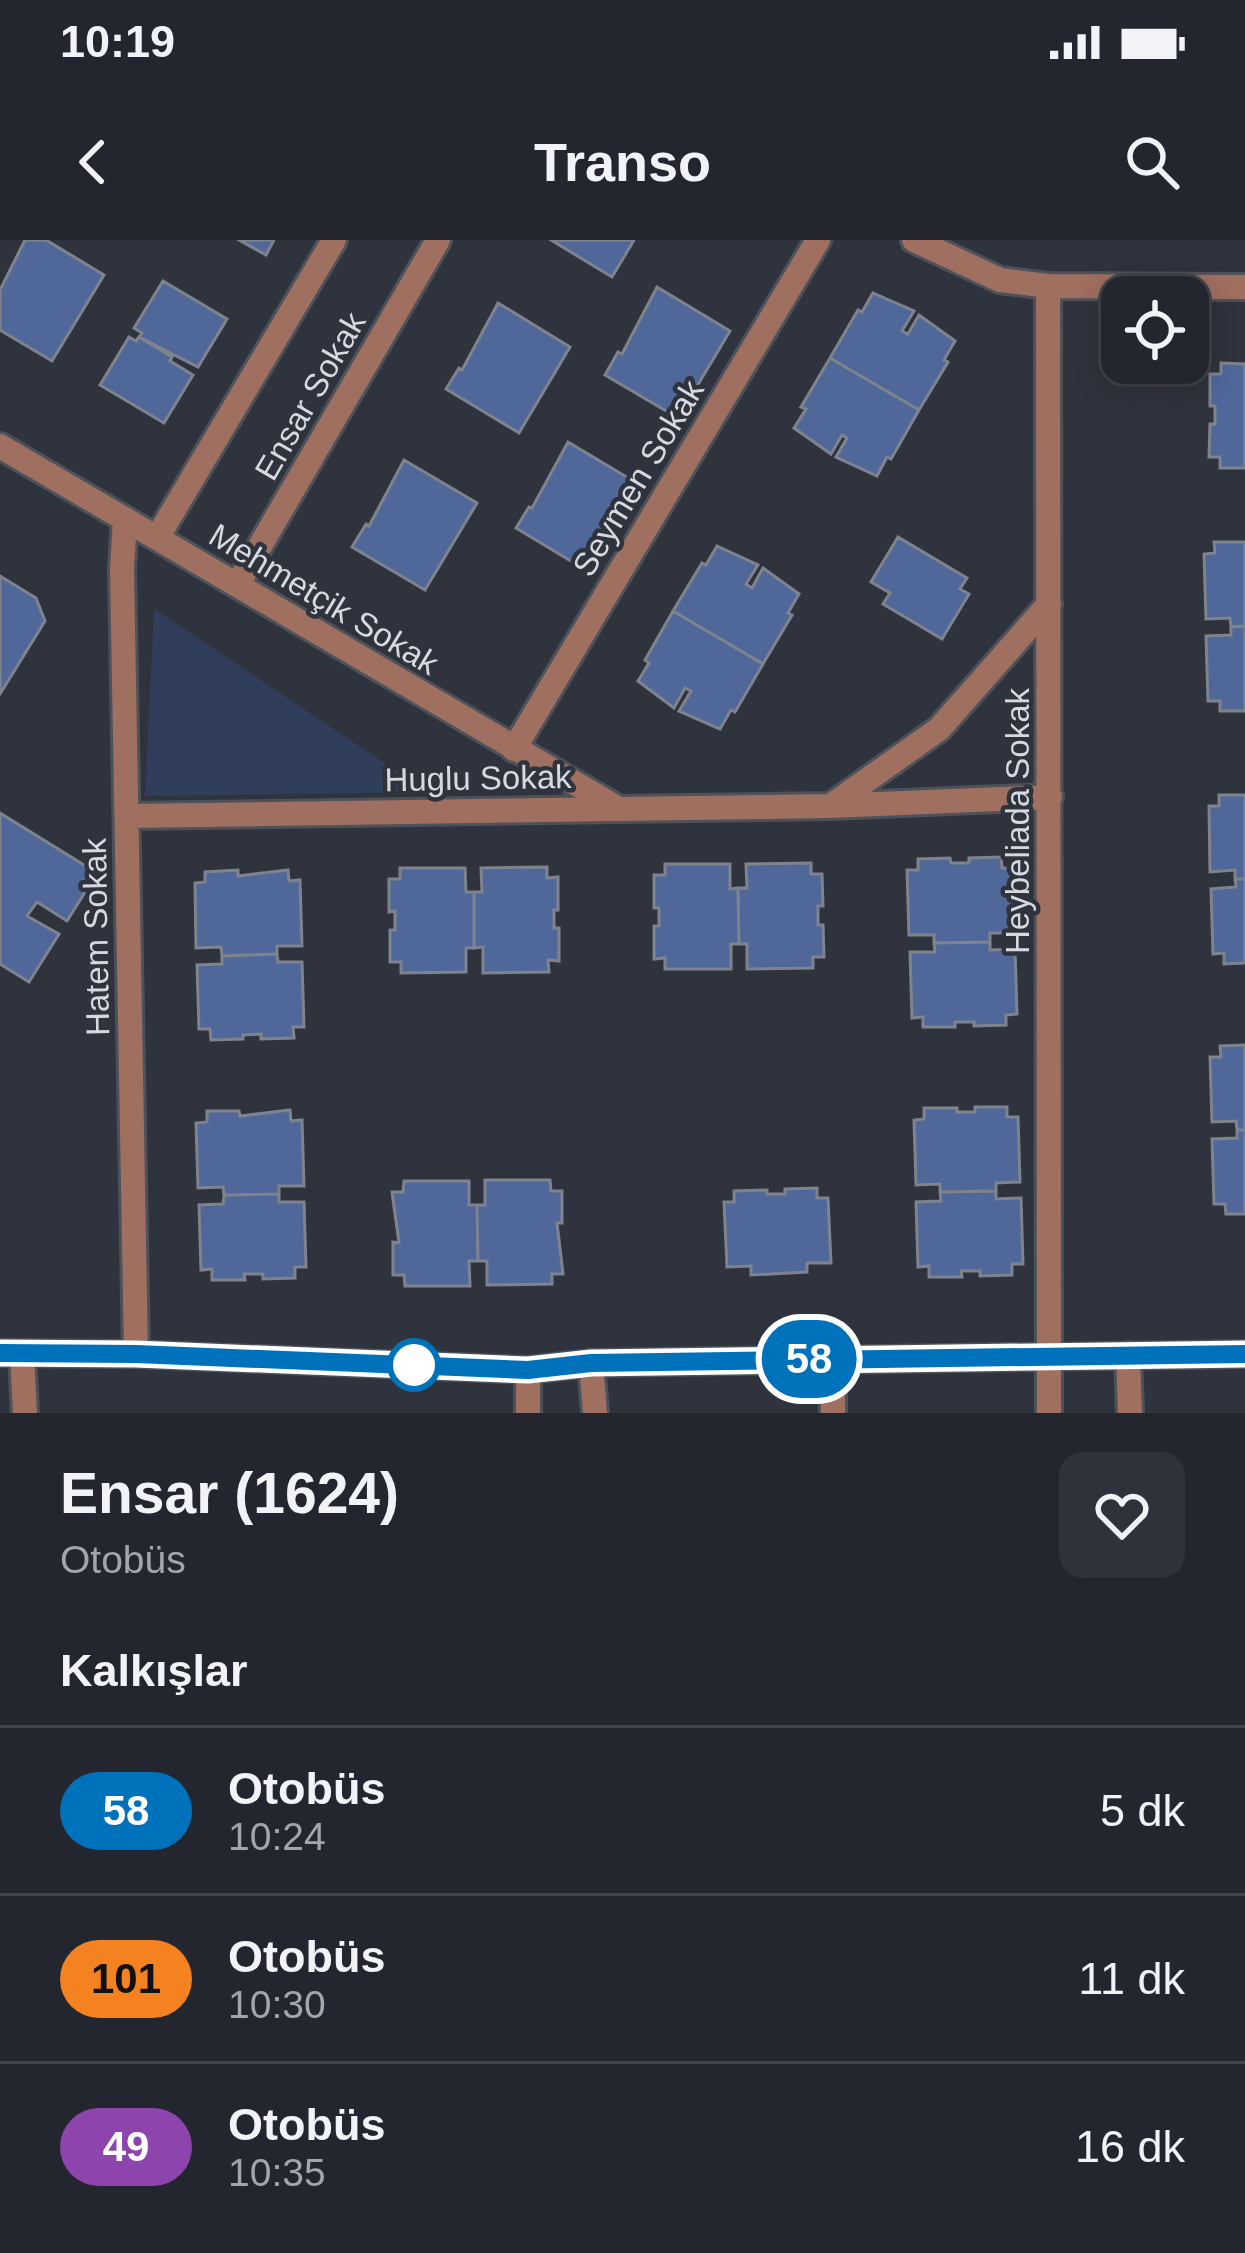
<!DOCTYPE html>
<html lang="tr">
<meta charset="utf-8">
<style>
:root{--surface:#23262e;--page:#2f323a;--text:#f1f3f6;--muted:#a3a5aa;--line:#40434a}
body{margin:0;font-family:Arial,sans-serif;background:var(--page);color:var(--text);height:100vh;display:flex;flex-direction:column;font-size:45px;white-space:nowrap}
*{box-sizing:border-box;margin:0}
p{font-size:39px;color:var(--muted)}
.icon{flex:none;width:66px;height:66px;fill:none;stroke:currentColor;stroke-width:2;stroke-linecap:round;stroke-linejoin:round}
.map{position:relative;height:1173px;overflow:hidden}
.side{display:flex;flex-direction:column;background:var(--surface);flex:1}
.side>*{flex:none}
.badge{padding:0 24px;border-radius:39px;font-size:42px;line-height:78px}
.controls{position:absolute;left:1101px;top:36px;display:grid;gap:24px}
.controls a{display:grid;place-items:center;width:108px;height:108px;border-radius:24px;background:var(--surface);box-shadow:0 6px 30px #0003,0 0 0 3px var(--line);font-size:60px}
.map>.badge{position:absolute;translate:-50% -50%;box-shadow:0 0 0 6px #fff}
h2{padding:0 60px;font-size:45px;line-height:108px}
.round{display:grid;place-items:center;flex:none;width:126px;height:126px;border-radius:24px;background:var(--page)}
.head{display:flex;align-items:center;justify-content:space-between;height:204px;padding:0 60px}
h1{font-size:57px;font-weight:800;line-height:90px}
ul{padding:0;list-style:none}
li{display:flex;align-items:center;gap:36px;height:168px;padding:0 60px;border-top:3px solid var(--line)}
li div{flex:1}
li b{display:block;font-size:45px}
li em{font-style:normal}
li .badge{min-width:132px;font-weight:700;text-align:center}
.status{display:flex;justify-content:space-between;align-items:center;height:84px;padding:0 60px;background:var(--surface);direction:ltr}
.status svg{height:33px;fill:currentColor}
header{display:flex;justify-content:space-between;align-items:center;height:156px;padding:0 60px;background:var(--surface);font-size:54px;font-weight:800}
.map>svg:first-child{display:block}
.green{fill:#303e5b}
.building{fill:#50679a;stroke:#7e838e;stroke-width:3}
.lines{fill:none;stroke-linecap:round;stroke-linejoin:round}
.minor-casing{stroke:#4d515a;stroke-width:30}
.tertiary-casing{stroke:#4d515a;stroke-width:30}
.minor{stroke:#9f6f60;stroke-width:24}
.tertiary{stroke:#9f6f60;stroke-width:24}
.line-casing{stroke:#fff;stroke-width:27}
.line{stroke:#0072bc;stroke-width:18}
.stop-dot{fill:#fff;stroke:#0072bc;stroke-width:6}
.labels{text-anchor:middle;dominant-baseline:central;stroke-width:9;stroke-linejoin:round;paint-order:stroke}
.street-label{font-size:33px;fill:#d6d9df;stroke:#2f333d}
</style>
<div class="status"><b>10:19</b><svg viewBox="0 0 49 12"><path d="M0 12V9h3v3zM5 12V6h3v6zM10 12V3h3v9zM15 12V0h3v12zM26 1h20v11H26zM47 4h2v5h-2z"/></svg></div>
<header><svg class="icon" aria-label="back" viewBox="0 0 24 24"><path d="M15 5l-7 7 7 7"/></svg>Transo<svg class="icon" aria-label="search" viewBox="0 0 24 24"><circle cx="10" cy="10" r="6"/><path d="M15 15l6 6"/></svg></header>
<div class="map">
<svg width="1245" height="1173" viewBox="0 0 1245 1173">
<rect width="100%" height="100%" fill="#2f333d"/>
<!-- green -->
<path class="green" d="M154,369l274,183 -283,4z"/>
<!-- building -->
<path class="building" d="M25,0h21l58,35 -52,86 -52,-31v-40z
M239,0h35l-8,15z
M551,0h83l-22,37z
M163,41l64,38 -29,48 -59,-30 3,-4 -8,-5z
M657,47l73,44 -52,87 -73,-43 13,-23 4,2z
M873,53l41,18 -12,20 6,3 11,-19 36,26 -11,19 4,2 -29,48 -89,-52 28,-48 4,2z
M498,63l72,44 -51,86 -73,-44 13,-21 3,2z
M129,97l7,4 3,-4 33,20 -2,4 23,14 -29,48 -64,-38z
M830,118l89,52 -28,49 -4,-2 -10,19 -41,-19 11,-19 -5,-3 -11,19 -37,-26 12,-19 -5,-2z
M1221,123l24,1v104h-25v-11h-11l1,-33h5v-18h-5v-32h11z
M568,202l72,43 -51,87 -73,-44 13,-21 3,1z
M404,220l73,43 -52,87 -73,-43 14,-23 3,2z
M898,297l69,41 -7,11 9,5 -27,45 -59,-35 7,-11 -19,-11z
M1214,302h31v84l-14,1 -1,-9 -24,1 -2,-65 11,-1z
M717,306l41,19 -12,19 6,4 11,-20 36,26 -11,19 4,2 -29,49 -90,-53 29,-48 4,2z
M0,336l36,22 9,23 -45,73z
M673,371l90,53 -28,48 -4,-2 -11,19 -41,-18 12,-20 -6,-3 -11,20 -36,-27 11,-18 -4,-3z
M1245,386v85h-25v-10h-12l-2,-65 25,-1v-8z
M1219,555h26v84h-10v-9l-25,2 -1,-66h10z
M0,573l97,60 -30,48 -30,-19 -10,14 32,18 -30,48 -29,-18z
M1001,617l1,11h10l2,65h-24v9l-56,1v-8h-25l-2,-65h11v-11l32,-1 1,5h18v-5z
M811,623v11h11l1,32h-5v19h5l1,32h-11v11l-66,1v-25h-8l-1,-56h9l-1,-24z
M665,624h65v25l8,-1 1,56h-8v25h-66v-11l-11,1v-33h5v-18h-5v-33h11z
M547,627v11l11,-1v33h-4v18h5v33l-11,-1 1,12 -66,1v-26l-9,1v-56h8l-1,-24z
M400,628h65l1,24h8v56h-8v24l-65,1v-11h-11v-32h5v-19l-6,1v-33h11z
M238,630v6l50,-6 1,11 11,-1 2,66h-25v8l-55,2 -1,-9 -25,1 -1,-65 10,-1v-10z
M1235,639h10v84l-21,1v-11l-11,1 -2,-65 25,-2z
M990,702v8l25,-1 2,65 -11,1v10l-32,1v-4h-19v5h-32v-10l-11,1 -2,-66h25l-1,-9z
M277,714l1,8h24l2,65h-11l1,11 -33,1v-5l-18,1v4l-32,1 -1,-11h-11l-2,-64 25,-1v-8z
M1245,805v85h-8l-1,-9 -24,1 -2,-65h11l-1,-11z
M975,867h32v10h11l2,65 -24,1v8l-56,1v-8l-24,1 -2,-65 10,-1v-11h33v4h18z
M290,870l1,11 11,-1 2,66h-25v8l-55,1 -1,-8 -25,1 -2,-65 11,-1v-11h32l1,5z
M1237,890h8v84h-19l-1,-10h-11l-2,-65 25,-1z
M485,940h65l1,11h11v32h-5l6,51h-11v10l-65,1v-24h-9l-1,-56h8z
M404,941h65v24h8l1,56h-9l1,25h-65l-1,-11h-11v-33l6,1 -7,-51h11z
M817,948v10h11l3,65h-24v9l-56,3v-9l-24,1 -3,-65h10v-11l33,-1v4h18v-5z
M996,951v8l25,-1 2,66h-11v11l-32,1v-5h-19l1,6h-33v-11l-11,1 -2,-65 25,-1 -1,-9z
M279,954v8h25l2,65h-11v11l-32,1v-5h-19l1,6h-33v-11l-11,1 -2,-65 24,-1 1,-9z"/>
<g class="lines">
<defs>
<path id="minor" d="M914,0l86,40 48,6 197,1
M1048,46l1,1127
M0,206l614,360
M125,279l-3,50 14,785
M157,298l177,-298
M238,344l200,-344
M514,509l304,-509
M832,565l107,-76 110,-125
M127,576l703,-10 220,-9
M22,1115l3,58
M1128,1115l2,58
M591,1123l4,50
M528,1130v43
M833,1173v-55"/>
<path id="tertiary" d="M0,1113l136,1 392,16 63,-7 654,-9"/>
</defs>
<!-- minor casing -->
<use href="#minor" class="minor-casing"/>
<!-- tertiary casing -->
<use href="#tertiary" class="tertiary-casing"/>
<!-- minor -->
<use href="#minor" class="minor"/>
<!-- tertiary -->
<use href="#tertiary" class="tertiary"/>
</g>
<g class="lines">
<defs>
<path id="line" d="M0,1113l136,1 392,16 63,-7 654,-9"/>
</defs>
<!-- line casing -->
<use href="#line" class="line-casing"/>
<!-- line -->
<use href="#line" class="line"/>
</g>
<!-- markers -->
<circle class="stop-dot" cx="414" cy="1125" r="24"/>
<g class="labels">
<!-- street labels -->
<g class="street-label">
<text transform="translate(310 156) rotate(-60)">Ensar Sokak</text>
<text transform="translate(638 238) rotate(-59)">Seymen Sokak</text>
<text transform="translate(324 359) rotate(31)">Mehmetçik Sokak</text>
<text transform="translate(478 538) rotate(-1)">Huglu Sokak</text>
<text transform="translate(1017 581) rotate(-90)">Heybeliada Sokak</text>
<text transform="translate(96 697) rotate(-91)">Hatem Sokak</text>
</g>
</g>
</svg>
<div class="controls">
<a><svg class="icon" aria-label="locate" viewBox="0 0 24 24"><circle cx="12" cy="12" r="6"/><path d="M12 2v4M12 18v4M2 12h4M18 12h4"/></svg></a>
</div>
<b class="badge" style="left:809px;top:1119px;background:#0072bc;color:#fff">58</b>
</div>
<section class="side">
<div class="head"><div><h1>Ensar (1624)</h1><p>Otobüs</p></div><a class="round"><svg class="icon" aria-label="heart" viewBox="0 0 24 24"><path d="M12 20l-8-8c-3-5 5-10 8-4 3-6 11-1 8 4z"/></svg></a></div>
<h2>Kalkışlar</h2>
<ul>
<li><span class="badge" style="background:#0072bc;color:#fff">58</span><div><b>Otobüs</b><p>10:24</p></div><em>5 dk</em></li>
<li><span class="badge" style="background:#f58220;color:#111">101</span><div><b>Otobüs</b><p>10:30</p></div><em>11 dk</em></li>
<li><span class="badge" style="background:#8e44ad;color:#fff">49</span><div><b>Otobüs</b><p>10:35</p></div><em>16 dk</em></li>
</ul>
</section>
